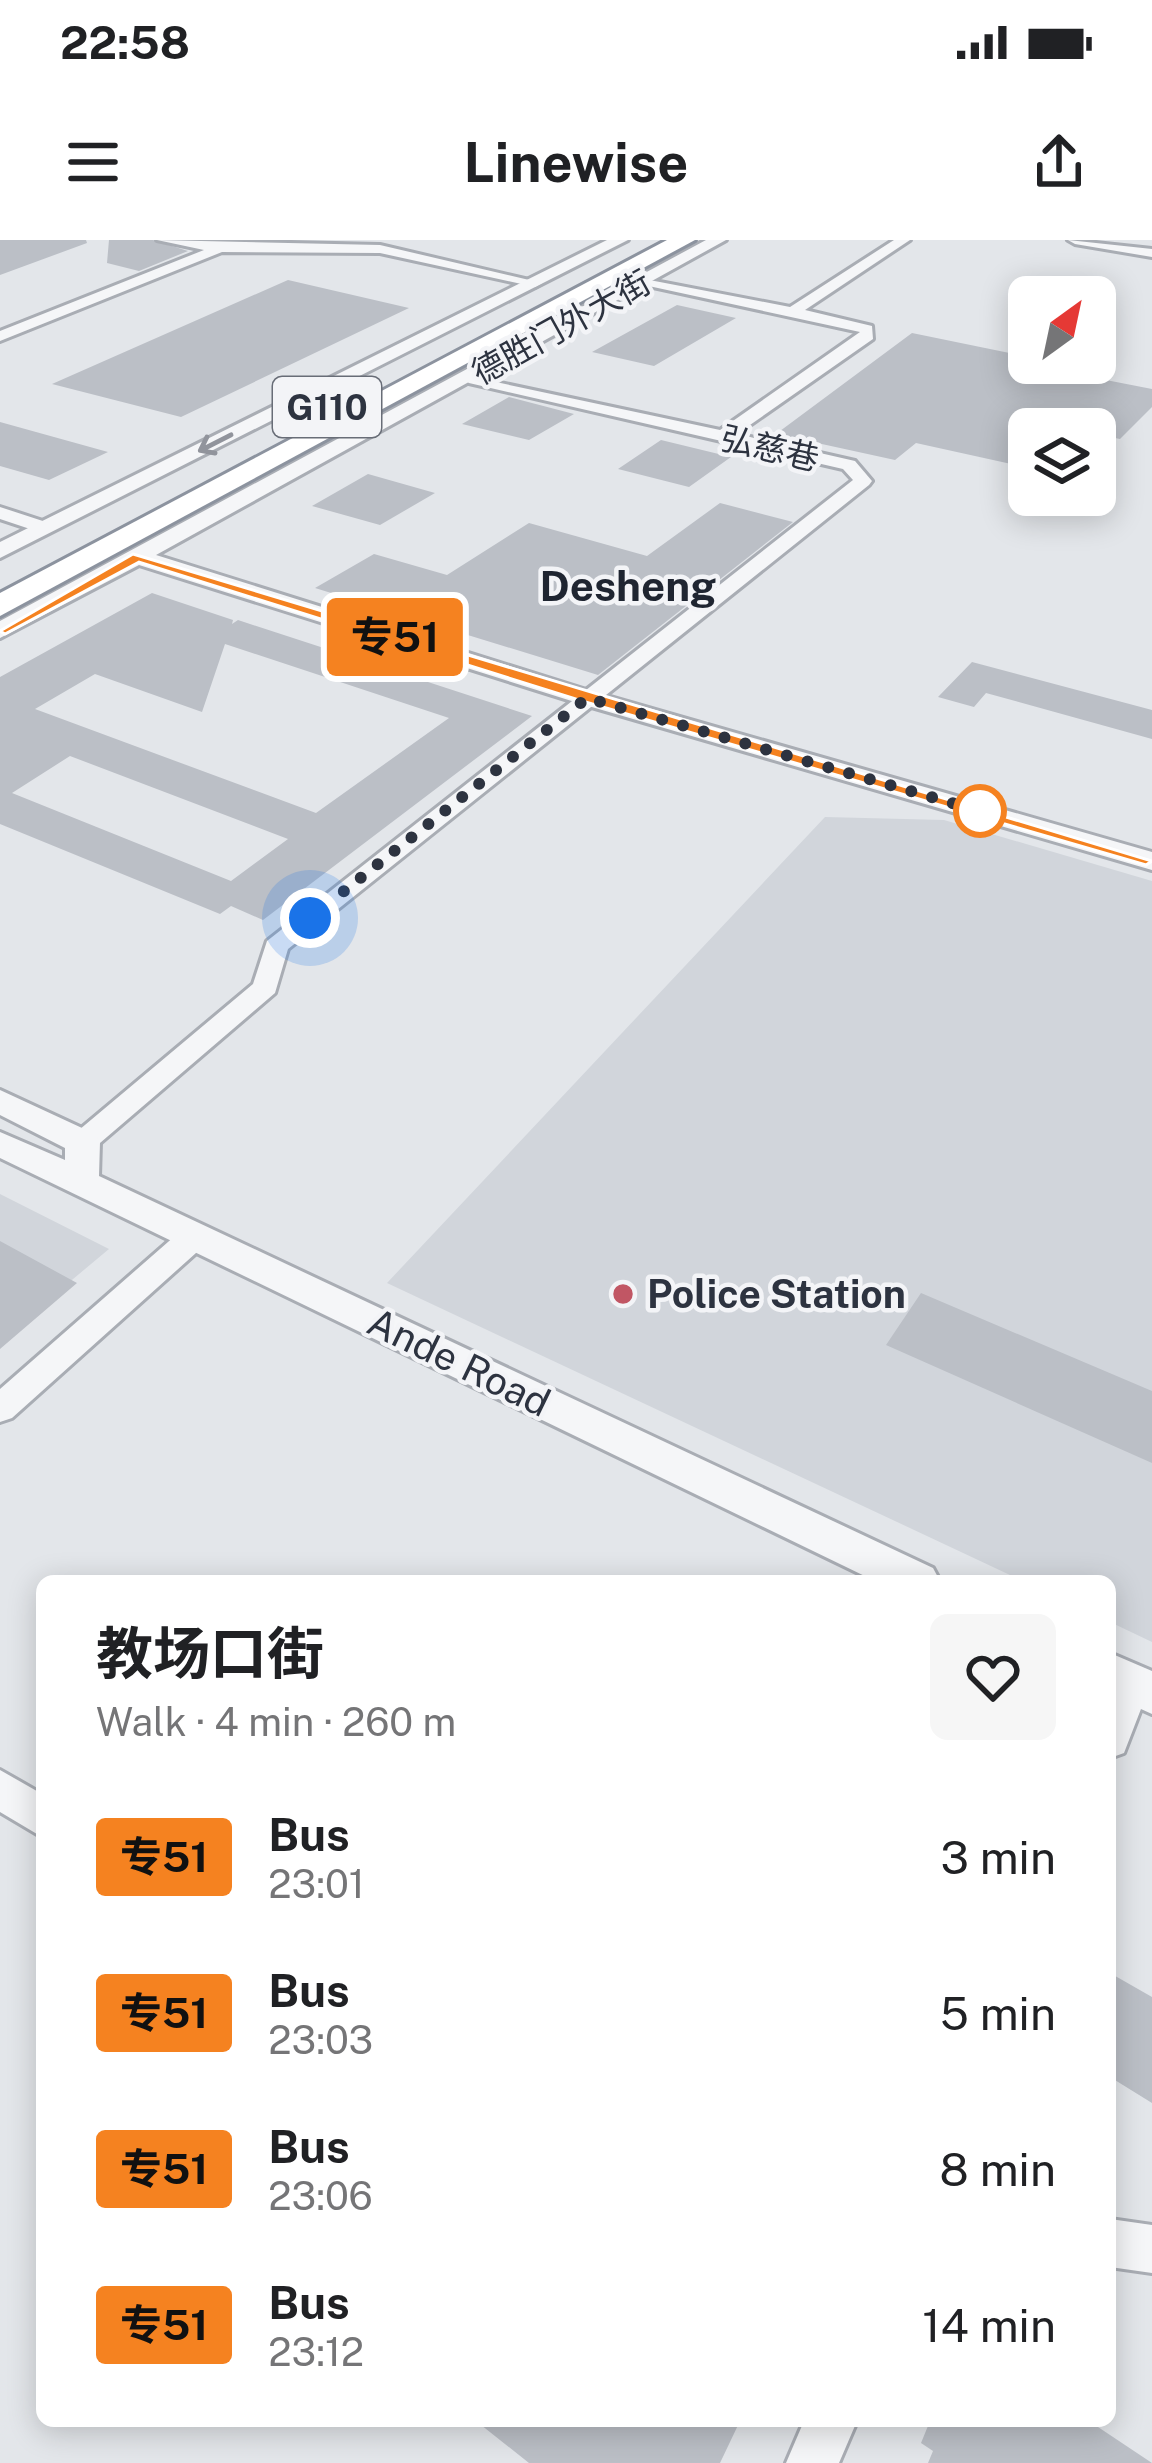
<!DOCTYPE html>
<meta charset="utf-8">
<style>
:root{--surface:#fff;--page:#f6f6f6;--text:#202124;--muted:#757577}
body{margin:0;font-family:"Public Sans","Noto Sans SC",sans-serif;background:var(--page);color:var(--text);height:100vh;display:flex;flex-direction:column;font-size:45px;white-space:nowrap}
*{box-sizing:border-box;margin:0}
p{font-size:39px;color:var(--muted)}
.icon{flex:none;width:66px;height:66px;fill:none;stroke:currentColor;stroke-width:2;stroke-linecap:round;stroke-linejoin:round}
.map{position:relative;flex:1;overflow:hidden}
.panel{position:absolute;left:36px;top:1335px;width:1080px;height:852px;display:flex;flex-direction:column;background:var(--surface);border-radius:18px;box-shadow:0 6px 30px #0003}
.panel>*{flex:none}
.badge{padding:0 24px;border-radius:9px;font-size:42px;line-height:78px}
.needle{width:78px;rotate:33deg}
.buttons{position:absolute;left:1008px;top:36px;display:grid;gap:24px}
.buttons a{display:grid;place-items:center;width:108px;height:108px;border-radius:18px;background:var(--surface);box-shadow:0 6px 30px #0003;font-size:60px}
.you{position:absolute;width:60px;height:60px;margin:-30px;border:9px solid #fff;border-radius:50%;background:#1a73e8;box-shadow:0 0 0 18px #1a73e833}
.map>.badge{position:absolute;translate:-50% -50%;box-shadow:0 0 0 6px #fff}
.round{display:grid;place-items:center;flex:none;width:126px;height:126px;border-radius:18px;background:var(--page)}
.headline{display:flex;align-items:center;justify-content:space-between;height:204px;padding:0 60px}
h1{font-size:57px;font-weight:700;line-height:90px}
ul{padding:0;list-style:none}
li{display:flex;align-items:center;gap:36px;height:156px;padding:0 60px}
li div{flex:1}
li b{display:block;font-size:45px}
li em{font-style:normal}
li .badge{min-width:132px;font-weight:700;text-align:center}
.status{display:flex;justify-content:space-between;align-items:center;height:84px;padding:0 60px;background:var(--surface);direction:ltr}
.status svg{height:33px;fill:currentColor}
header{display:flex;justify-content:space-between;align-items:center;height:156px;padding:0 60px;background:var(--surface);font-size:54px;font-weight:700}
.map>svg:first-child{display:block}
.built{fill:#d1d5db}
.building{fill:#bbbfc6;fill-rule:evenodd}
.lines{fill:none;stroke-linecap:round;stroke-linejoin:round}
.minor-casing{stroke:#a9adb4;stroke-width:6}
.tertiary-casing{stroke:#a9adb4;stroke-width:6}
.trunk-casing{stroke:#8c939f;stroke-width:6}
.minor{fill:#f5f6f8;fill-rule:evenodd}
.tertiary{fill:#f5f6f8;fill-rule:evenodd}
.trunk{fill:#fff;fill-rule:evenodd}
.oneway{stroke:#91949c}
.line{fill:#f58220;stroke:#fff;stroke-width:3}
.walk{stroke:#2d3340;stroke-width:12;stroke-dasharray:0 21.6}
.stop-dot{fill:#fff;stroke:#f58220;stroke-width:6}
.poi-dot{fill:#c15664;stroke:#f3f4f7;stroke-width:4.5}
.labels{text-anchor:middle;dominant-baseline:central;stroke-width:9;stroke-linejoin:round;paint-order:stroke}
.far-street-label{font-size:33px;fill:#2d3340;stroke:#f3f4f7}
.shield{fill:#f3f4f7;stroke:#686d77;stroke-width:3}
.shield-label{font-size:36px;font-weight:bold;fill:#2d3340}
.poi-label{font-size:39px;font-weight:bold;fill:#2d3340;stroke:#f3f4f7;text-anchor:start}
.street-label{font-size:39px;fill:#2d3340;stroke:#f3f4f7}
.far-district-label{font-size:42px;font-weight:bold;fill:#1f2531;stroke:#f3f4f7}
</style>
<div class="status"><b>22:58</b><svg viewBox="0 0 49 12"><path d="M0 12V9h3v3zM5 12V6h3v6zM10 12V3h3v9zM15 12V0h3v12zM26 1h20v11H26zM47 4h2v5h-2z"/></svg></div>
<header><svg class="icon" aria-label="menu" viewBox="0 0 24 24"><path d="M4 6h16M4 12h16M4 18h16"/></svg>Linewise<svg class="icon" aria-label="share" viewBox="0 0 24 24"><path d="M12 15V3M7 8l5-5 5 5M5 13v7h14v-7"/></svg></header>
<div class="map">
<svg width="1152" height="2223" viewBox="0 0 1152 2223">
<rect width="100%" height="100%" fill="#e3e6ea"/>
<!-- built -->
<path class="built" d="M825,577l119,3 208,61v761l-42,-20v-41h-87l-636,-298z
M0,954l109,55 -109,91z"/>
<!-- building -->
<path class="building" d="M0,0h86l1,3 -87,32z
M109,0h44l35,11 -49,20 -32,-8z
M288,40l121,28 -228,109 -129,-33z
M677,65l59,13 -82,48 -62,-14z
M912,93l117,24v8l123,24v18l-32,32 -25,-5v-5l-66,-9v48l-113,-25 -21,17 -119,-26z
M509,157l65,17 -45,26 -67,-16z
M0,182l108,30 -59,28 -49,-14z
M661,200l70,17 -42,30 -71,-18z
M368,234l67,19 -55,32 -68,-19z
M720,263l73,19 -195,153 -283,-87 59,-34 73,21 82,-52 118,33z
M152,353l81,27 -1,4 6,-4 294,96 -269,204 -32,-14 -11,8 -220,-90v-147zM225,404l224,74 -133,95 -281,-104 60,-35 107,38zM70,516l218,83 -57,42 -219,-88z
M972,422l180,48v29l-166,-46 -12,14 -36,-10z
M0,1001l77,42 -77,66z
M921,1053l231,98v72l-266,-118z
M1110,1733l42,24v106l-42,-26z
M476,2181h264l-20,42h-191z
M930,2181h159l63,42h-224l5,-12 -12,-8z"/>
<g class="lines">
<defs>
<path id="minor" d="M157,0l223,5 162,38 -7,4 -155,-34 -158,-1 -222,89v-10l204,-81z
M894,0h16l-105,70 67,16 1,13 -136,95 118,27 17,20 -3,4 -581,464 -13,44 -182,156h-20l-5,-7 5,-7 180,-151 14,-43 586,-461 -10,-11 -374,-86 -8,-5 2,-3 257,55 140,-98 -216,-47 -5,-7 151,29z
M1068,0l84,9v8l-77,-13z
M0,267l52,17 2,4 -9,6 -45,-15z
M195,985l11,3 4,8 -4,8 -194,174 -12,4v-33l184,-161z
M1132,1426l14,5 5,12 -27,70 -14,5v-68l8,-19z
M0,1530l42,24v43l-42,-25z
M1110,1979l42,6v48l-42,-6z
M804,2181h53l-18,42h-53z"/>
<path id="tertiary" d="M607,0h21l-628,318v-16z
M706,0h20l-570,315 440,138 556,159v18l-574,-167 -439,-138 -139,73v-17z
M0,850l95,44 5,8 -1,34 834,392 7,13h-65l-875,-423v-26l65,28v-12l-65,-33z
M1110,1413l42,18v43l-42,-19z"/>
<path id="trunk" d="M667,0h28l-695,376v-23z"/>
</defs>
<!-- minor casing -->
<use href="#minor" class="minor-casing"/>
<!-- tertiary casing -->
<use href="#tertiary" class="tertiary-casing"/>
<!-- trunk casing -->
<use href="#trunk" class="trunk-casing"/>
<!-- minor -->
<use href="#minor" class="minor"/>
<!-- tertiary -->
<use href="#tertiary" class="tertiary"/>
<!-- trunk -->
<use href="#trunk" class="trunk"/>
</g>
<!-- one-way arrows -->
<defs><path id="oneway-shaft" d="M-6 0H5M1.5-3L5.5 0L1.5 3" fill="none" stroke-width="1.6" stroke-linecap="round" stroke-linejoin="round" transform="scale(3)"/></defs>
<use class="oneway" href="#oneway-shaft" transform="translate(215 203) rotate(153)"/>
<!-- line -->
<path class="line" d="M133,314l1019,307 -6,4 -564,-164 -443,-139 -134,72 -5,-3z"/>
<g class="lines">
<!-- walk -->
<path class="walk" d="M310,678l277,-220 393,113"/>
</g>
<!-- markers -->
<circle class="stop-dot" cx="980" cy="571" r="24"/>
<circle class="poi-dot" cx="623" cy="1054" r="12"/>
<g class="labels">
<!-- far-street labels -->
<g class="far-street-label">
<text transform="translate(561 87) rotate(-29)">德胜门外大街</text>
<text transform="translate(770 208) rotate(13)">弘慈巷</text>
</g>
<!-- shield labels -->
<rect class="shield" x="273" y="137" width="108" height="60" rx="9"/>
<g class="shield-label">
<text x="327" y="167">G110</text>
</g>
<!-- poi labels -->
<g class="poi-label">
<text x="647" y="1054">Police Station</text>
</g>
<!-- street labels -->
<g class="street-label">
<text transform="translate(459 1122) rotate(26)">Ande Road</text>
</g>
<!-- far-district labels -->
<g class="far-district-label">
<text x="628" y="345">Desheng</text>
</g>
</g>
</svg>
<div class="buttons">
<a><svg class="needle" viewBox="-14 -14 28 28"><path d="M0-13l5 13h-10z" fill="#e53935"/><path d="M0 13l5-13h-10z" fill="#757577"/></svg></a>
<a><svg class="icon" aria-label="layers" viewBox="0 0 24 24"><path d="M12 4l9 5-9 5-9-5zM3 14l9 5 9-5"/></svg></a>
</div>
<div class="you" style="left:310px;top:678px"></div>
<b class="badge" style="left:395px;top:397px;background:#f58220;color:#111">专51</b>
<section class="panel">
<div class="headline"><div><h1>教场口街</h1><p>Walk · 4 min · 260 m</p></div><a class="round"><svg class="icon" aria-label="heart" viewBox="0 0 24 24"><path d="M12 20l-8-8c-3-5 5-10 8-4 3-6 11-1 8 4z"/></svg></a></div>
<ul>
<li><span class="badge" style="background:#f58220;color:#111">专51</span><div><b>Bus</b><p>23:01</p></div><em>3 min</em></li>
<li><span class="badge" style="background:#f58220;color:#111">专51</span><div><b>Bus</b><p>23:03</p></div><em>5 min</em></li>
<li><span class="badge" style="background:#f58220;color:#111">专51</span><div><b>Bus</b><p>23:06</p></div><em>8 min</em></li>
<li><span class="badge" style="background:#f58220;color:#111">专51</span><div><b>Bus</b><p>23:12</p></div><em>14 min</em></li>
</ul>
</section>
</div>
